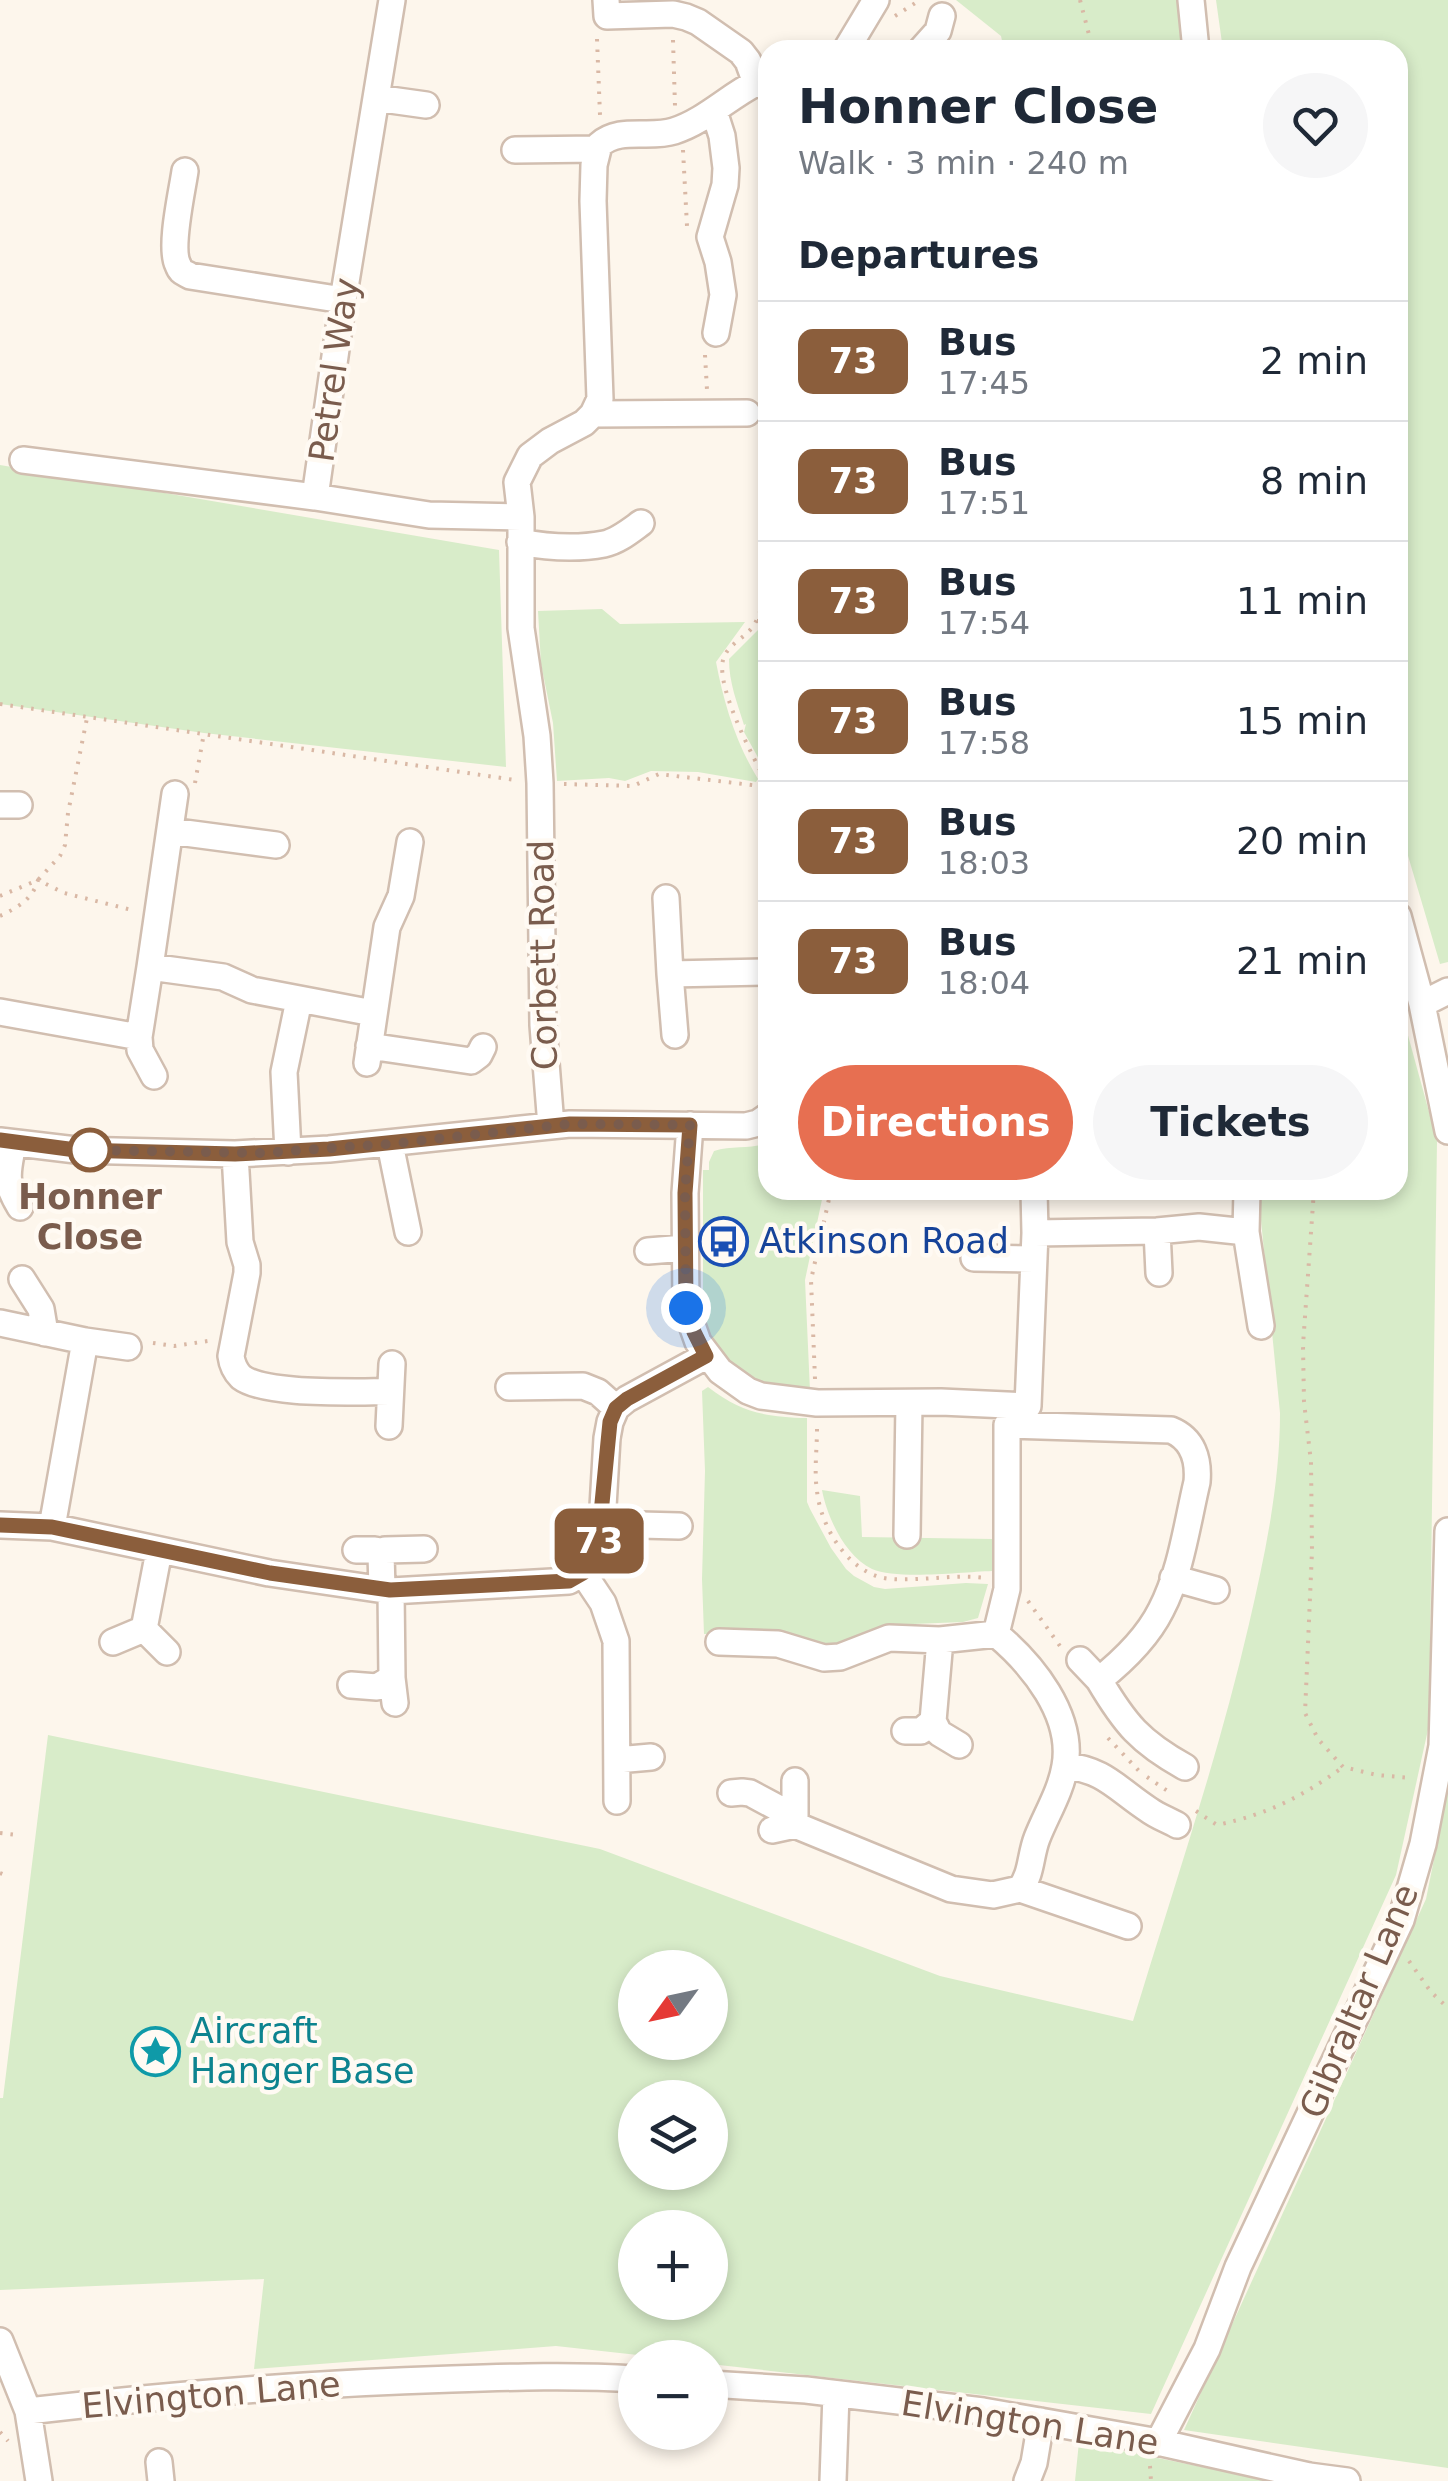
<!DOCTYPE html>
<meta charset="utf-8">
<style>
:root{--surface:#fff;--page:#f6f6f7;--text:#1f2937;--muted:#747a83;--line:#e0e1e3;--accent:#e76f51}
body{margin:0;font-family:"DejaVu Sans",sans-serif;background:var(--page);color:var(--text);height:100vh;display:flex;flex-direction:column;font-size:38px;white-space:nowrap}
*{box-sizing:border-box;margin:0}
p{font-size:32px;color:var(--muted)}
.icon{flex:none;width:55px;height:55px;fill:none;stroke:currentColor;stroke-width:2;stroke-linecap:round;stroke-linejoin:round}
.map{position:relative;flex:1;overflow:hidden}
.side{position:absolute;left:758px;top:40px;width:650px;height:1160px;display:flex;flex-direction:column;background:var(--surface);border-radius:30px;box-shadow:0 5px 15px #0003}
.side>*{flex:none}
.badge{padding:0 20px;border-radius:15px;font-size:35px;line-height:65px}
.needle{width:65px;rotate:237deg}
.tools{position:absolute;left:618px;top:1950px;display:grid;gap:20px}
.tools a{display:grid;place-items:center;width:110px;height:110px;border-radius:50%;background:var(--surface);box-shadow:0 5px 15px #0003;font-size:50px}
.you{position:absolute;width:50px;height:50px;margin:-25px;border:8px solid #fff;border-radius:50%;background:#1a73e8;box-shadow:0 0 0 15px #1a73e833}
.map>.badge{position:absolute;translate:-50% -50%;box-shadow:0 0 0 5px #fff}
h2{padding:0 40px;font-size:38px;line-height:90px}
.round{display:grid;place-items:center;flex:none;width:105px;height:105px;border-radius:52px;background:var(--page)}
.head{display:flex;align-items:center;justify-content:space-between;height:170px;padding:0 40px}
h1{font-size:48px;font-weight:700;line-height:75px}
.primary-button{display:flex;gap:20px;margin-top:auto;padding:20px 40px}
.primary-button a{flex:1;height:115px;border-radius:60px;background:var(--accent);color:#fff;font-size:40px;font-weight:700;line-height:115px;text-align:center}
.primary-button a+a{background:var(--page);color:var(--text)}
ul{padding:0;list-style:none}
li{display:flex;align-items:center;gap:30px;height:120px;padding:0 40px;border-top:2px solid var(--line)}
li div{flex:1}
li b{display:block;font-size:38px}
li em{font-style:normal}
li .badge{min-width:110px;font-weight:700;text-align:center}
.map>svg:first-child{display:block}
.green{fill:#d8ecc9;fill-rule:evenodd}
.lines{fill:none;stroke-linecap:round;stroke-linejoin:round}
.minor-casing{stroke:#d1beb0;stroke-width:30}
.path{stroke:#d9b8a5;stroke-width:4;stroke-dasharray:2.5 8;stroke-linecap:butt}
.minor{stroke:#fff;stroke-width:25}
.line-casing{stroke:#fff;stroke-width:22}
.line{stroke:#8b5e3c;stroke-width:15}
.walk{stroke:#7a5c4d;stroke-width:10;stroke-dasharray:0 18}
.stop-dot{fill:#fff;stroke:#8b5e3c;stroke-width:5}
.labels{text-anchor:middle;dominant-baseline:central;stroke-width:9;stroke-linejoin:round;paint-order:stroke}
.street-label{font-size:35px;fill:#7a5c4d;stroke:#fffaf3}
.stop-label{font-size:35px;font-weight:bold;fill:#7a5c4d;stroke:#fffaf3}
.transit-label{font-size:35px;fill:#164399;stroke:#fffaf3;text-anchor:start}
.culture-label{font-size:35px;fill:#0d838f;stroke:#fffaf3;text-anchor:start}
</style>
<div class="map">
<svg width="1448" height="2481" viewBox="0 0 1448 2481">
<rect width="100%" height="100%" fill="#fdf6ec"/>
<!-- green -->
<path class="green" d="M956,0h223l4,50h-179l-3,-14z
M1216,0h232v962l-8,2 -42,-142v-772h-175z
M0,465l499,85 7,217 -302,-34 -204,-29z
M602,609l18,15 125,-2 -29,40c8,42 20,81 42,117l-2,3 -58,-10 -47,-1 -26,10 -16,-3 -52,3 -4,-58 -12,-59 -3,-53z
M761,627h7l-1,139 -6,-3 -17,-31 2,-8 -2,1c-7,-23 -15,-42 -15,-66z
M1398,999l39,142 -8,584 -33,150 -245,539 -441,-50v-6l-54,-1 -100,-11 -302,23 10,-90 -264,11v-192h3l45,-363 552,114 340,127 193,45c40,-132 85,-263 116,-397 16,-69 31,-140 31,-211l-22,-223h140zM635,1968h75v74h-75zM635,2098h75v74h-75zM635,2228h75v74h-75z
M767,1143l1,47h56l-19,90 5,111 -25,-2 -29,-7 -24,-16 -20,-25 -9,-32v-139h6v-8l5,-11c18,-6 36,-1 53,-8z
M708,1387c34,26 58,30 99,31v84l3,7 21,39 15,21 8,7 20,11 11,2 81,-6 22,1 -10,34 -15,4 -75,3 -45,18 -22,3 -19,-5 -15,-9 -83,2 -2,-55 3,-108 -3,-80z
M822,1490l38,6 2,41 131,2 -1,32c-30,1 -95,9 -120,-2 -27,-13 -45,-52 -50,-79z
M1448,1790v678l-264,-38 242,-531z
M1079,2442l192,39h-196z"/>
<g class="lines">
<defs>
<path id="minor" d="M392,0l-49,300 -28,197 114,18 92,2
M606,0l1,16 66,-2 13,3 12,5 43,30 7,9 8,22
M1191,0l5,50
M846,50l30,-50
M921,50l17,-19 4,-15
M376,98l50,7
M714,111l8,25 4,32 -1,17 -15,52 8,25 5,33 -7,38
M515,150l82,-1
M185,171c-3,21 -16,77 -7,94 3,8 5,7 12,11l153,24
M593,414l154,-1
M23,460l292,37
M520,542c26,5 58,7 84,2 14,-3 26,-13 37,-21
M0,805h19
M170,831l106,14
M666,898l4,76
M1398,916l24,88 26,127
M150,967l25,-173
M1422,1004l26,-13
M0,1012l139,25 11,-70 73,10 29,13 121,23
M675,1035l-5,-61 98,-2
M139,1037l1,13 14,26
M369,1046l102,15 8,-6 4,-8
M367,1063l20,-136 14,-31 9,-54
M690,1125l-5,68 1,115 12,34 22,29 28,20 13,5 56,7 124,-1 87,4 -21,19 164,5c22,9 28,29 26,52 -10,42 -16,90 -36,128 -14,28 -38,51 -62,70 26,44 41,62 86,87
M551,1126l-8,-101 -3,-242 -3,-47 -16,-108v-111l-4,-35 13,-26 20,-15 34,-18 9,-9 7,-15 -7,-198 1,-36 5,-20c21,-19 50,-6 75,-14 31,-10 54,-34 82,-48l12,3
M0,1141l76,9 159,4 94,-5 241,-25 176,2 12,-3 10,-7
M13,1143c-5,30 -10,36 7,64
M390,1144l18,88
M288,1152l-4,-80 15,-72
M235,1154l5,88 7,23v8l-16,83c1,8 4,15 10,21 25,19 116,14 149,15
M1247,1190l-1,42 15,94
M1157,1231l2,42
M1035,1233l122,-2 42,-4 47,5
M648,1251l37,-3
M974,1258l60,1
M22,1279l19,30 4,24
M0,1323l85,18 43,6
M509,1387l74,-1 15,6 18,16
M1028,1406l7,-173 -1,-43
M389,1426l3,-62
M602,1524l77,2
M0,1525l52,2 217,46 122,18 178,-10 14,-8 14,-19 5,-30 5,-86 3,-16 6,-14 11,-9 79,-43
M52,1527l33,-186
M907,1535l2,-132
M356,1550h19l6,4 1,35
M381,1554l4,-4 39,-1
M583,1573l20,30 13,38 1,160
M1173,1578l43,12
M391,1591l1,87 3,25
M144,1629l15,-78
M996,1634l11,-45v-164
M113,1642l31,-13 23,23
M719,1642l59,2 46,14 16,-1 49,-19 51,2 56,-6c36,30 78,81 69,132 -4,25 -19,49 -28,72 -7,18 -5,36 -17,51l-27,6 -42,-6 -156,-64 -23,5
M1080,1660l19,20
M351,1685l26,2 15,-9
M933,1721l6,12 20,12
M905,1731h16l12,-10 7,-81
M617,1760l34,-3
M1065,1766c39,3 53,24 84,44 8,6 19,10 28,15
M731,1793l11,-1 8,1 45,24
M795,1825v-44
M1020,1889l108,37
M0,2341l28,70 11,70
M710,2384l96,6 177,21 170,30 156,35 38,5
M28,2411c141,-16 282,-28 424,-32 61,-2 122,-4 183,0
M1158,2443l49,-94 31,-82 163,-347 22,-76 19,-98 6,-215
M159,2462l2,19
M833,2481l3,-87
M1027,2481l7,-18 7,-42"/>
</defs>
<!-- minor casing -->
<use href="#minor" class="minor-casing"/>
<!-- path -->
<path class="path" d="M1080,0l13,50
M895,16l25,-16
M597,39l3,76
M673,40l2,66
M683,150l4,76
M705,355l2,35
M768,580c-4,14 -6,32 -14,45 -8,13 -27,19 -31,35 -7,28 31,99 45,125
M757,621h11
M0,704l515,76
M195,783l9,-50
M564,784l69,2 26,-12 109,13
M0,896l38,-16 22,-24 5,-11 3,-32 19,-95
M0,916c17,-8 33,-17 38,-36l26,13 68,17
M1314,1190l-11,155 1,57 7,60 1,89 -7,162 13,26 25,28 34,8 35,3
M153,1343l21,3 34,-5
M815,1379l-4,-99 20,-90
M817,1429c0,20 -3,42 0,62 4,38 34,86 75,88 31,2 62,-5 93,-1
M1028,1601l32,45
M1108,1738l31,33
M1147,1777l25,17
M1196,1811l21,14c51,-11 83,-27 126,-58
M0,1833l17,2
M0,1873l5,2
M1409,1961l22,31 17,16
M0,2432l8,9
M1150,2466l1,15"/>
<!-- minor -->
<use href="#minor" class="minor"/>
</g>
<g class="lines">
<defs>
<path id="line" d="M0,1140l76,10 159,4 94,-5 241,-25 120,1 -5,68 1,115 8,24 12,24 -79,43 -11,9 -6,14 -13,132 -14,19 -14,8 -179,9 -120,-17 -218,-46 -52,-2"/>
</defs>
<!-- line casing -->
<use href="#line" class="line-casing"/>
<!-- line -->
<use href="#line" class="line"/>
<!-- walk -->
<path class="walk" d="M90,1150h-14l186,3 128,-9 180,-20 120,1 -5,68 1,115"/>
</g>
<!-- icons -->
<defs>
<symbol id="bus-ring" viewBox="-11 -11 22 22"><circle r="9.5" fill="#fffaf3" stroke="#1a4fb4" stroke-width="1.5"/><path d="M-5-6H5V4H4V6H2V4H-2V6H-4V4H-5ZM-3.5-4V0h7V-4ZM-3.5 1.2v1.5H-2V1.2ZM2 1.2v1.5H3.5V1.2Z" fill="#1a4fb4"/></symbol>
<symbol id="sight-ring" viewBox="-11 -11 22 22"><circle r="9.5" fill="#fffaf3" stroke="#0f9aa8" stroke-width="1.5"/><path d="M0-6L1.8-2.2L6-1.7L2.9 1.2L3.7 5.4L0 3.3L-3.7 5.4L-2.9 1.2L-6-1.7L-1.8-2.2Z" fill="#0f9aa8"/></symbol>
</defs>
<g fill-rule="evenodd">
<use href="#bus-ring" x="696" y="1214" width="55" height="55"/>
<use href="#sight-ring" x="128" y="2024" width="55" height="55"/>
</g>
<!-- markers -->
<circle class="stop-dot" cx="90" cy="1150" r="20"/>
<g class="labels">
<!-- street labels -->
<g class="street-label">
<text transform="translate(334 370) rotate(-82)">Petrel Way</text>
<text transform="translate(543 955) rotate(-91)">Corbett Road</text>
<text transform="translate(1359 2001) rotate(-67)">Gibraltar Lane</text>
<text transform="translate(211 2395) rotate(-5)">Elvington Lane</text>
<text transform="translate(1030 2423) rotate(9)">Elvington Lane</text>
</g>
<!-- stop labels -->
<g class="stop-label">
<text x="90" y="1197">Honner<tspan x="90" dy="40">Close</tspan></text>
</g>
<!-- transit labels -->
<g class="transit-label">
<text x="759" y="1241">Atkinson Road</text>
</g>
<!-- culture labels -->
<g class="culture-label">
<text x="190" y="2031">Aircraft<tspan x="190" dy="40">Hanger Base</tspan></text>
</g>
</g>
</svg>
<div class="tools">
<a><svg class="needle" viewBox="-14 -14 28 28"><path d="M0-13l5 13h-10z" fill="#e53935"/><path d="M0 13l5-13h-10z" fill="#747a83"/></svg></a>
<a><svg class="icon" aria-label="layers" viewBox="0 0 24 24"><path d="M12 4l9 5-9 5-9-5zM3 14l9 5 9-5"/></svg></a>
<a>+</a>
<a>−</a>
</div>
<div class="you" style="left:686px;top:1308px"></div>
<b class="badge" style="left:599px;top:1541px;background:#8b5e3c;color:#fff">73</b>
<section class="side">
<div class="head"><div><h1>Honner Close</h1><p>Walk · 3 min · 240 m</p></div><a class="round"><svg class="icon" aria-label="heart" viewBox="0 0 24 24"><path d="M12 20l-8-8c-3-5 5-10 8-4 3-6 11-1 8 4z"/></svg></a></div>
<h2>Departures</h2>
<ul>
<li><span class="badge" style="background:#8b5e3c;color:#fff">73</span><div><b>Bus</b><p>17:45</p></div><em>2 min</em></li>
<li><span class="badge" style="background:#8b5e3c;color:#fff">73</span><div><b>Bus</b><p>17:51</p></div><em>8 min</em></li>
<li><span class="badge" style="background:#8b5e3c;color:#fff">73</span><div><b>Bus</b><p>17:54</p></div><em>11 min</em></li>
<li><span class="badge" style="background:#8b5e3c;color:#fff">73</span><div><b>Bus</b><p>17:58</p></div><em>15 min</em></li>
<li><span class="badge" style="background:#8b5e3c;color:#fff">73</span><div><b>Bus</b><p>18:03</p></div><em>20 min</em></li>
<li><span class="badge" style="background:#8b5e3c;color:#fff">73</span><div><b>Bus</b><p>18:04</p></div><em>21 min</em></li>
</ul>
<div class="primary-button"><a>Directions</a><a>Tickets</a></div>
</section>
</div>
